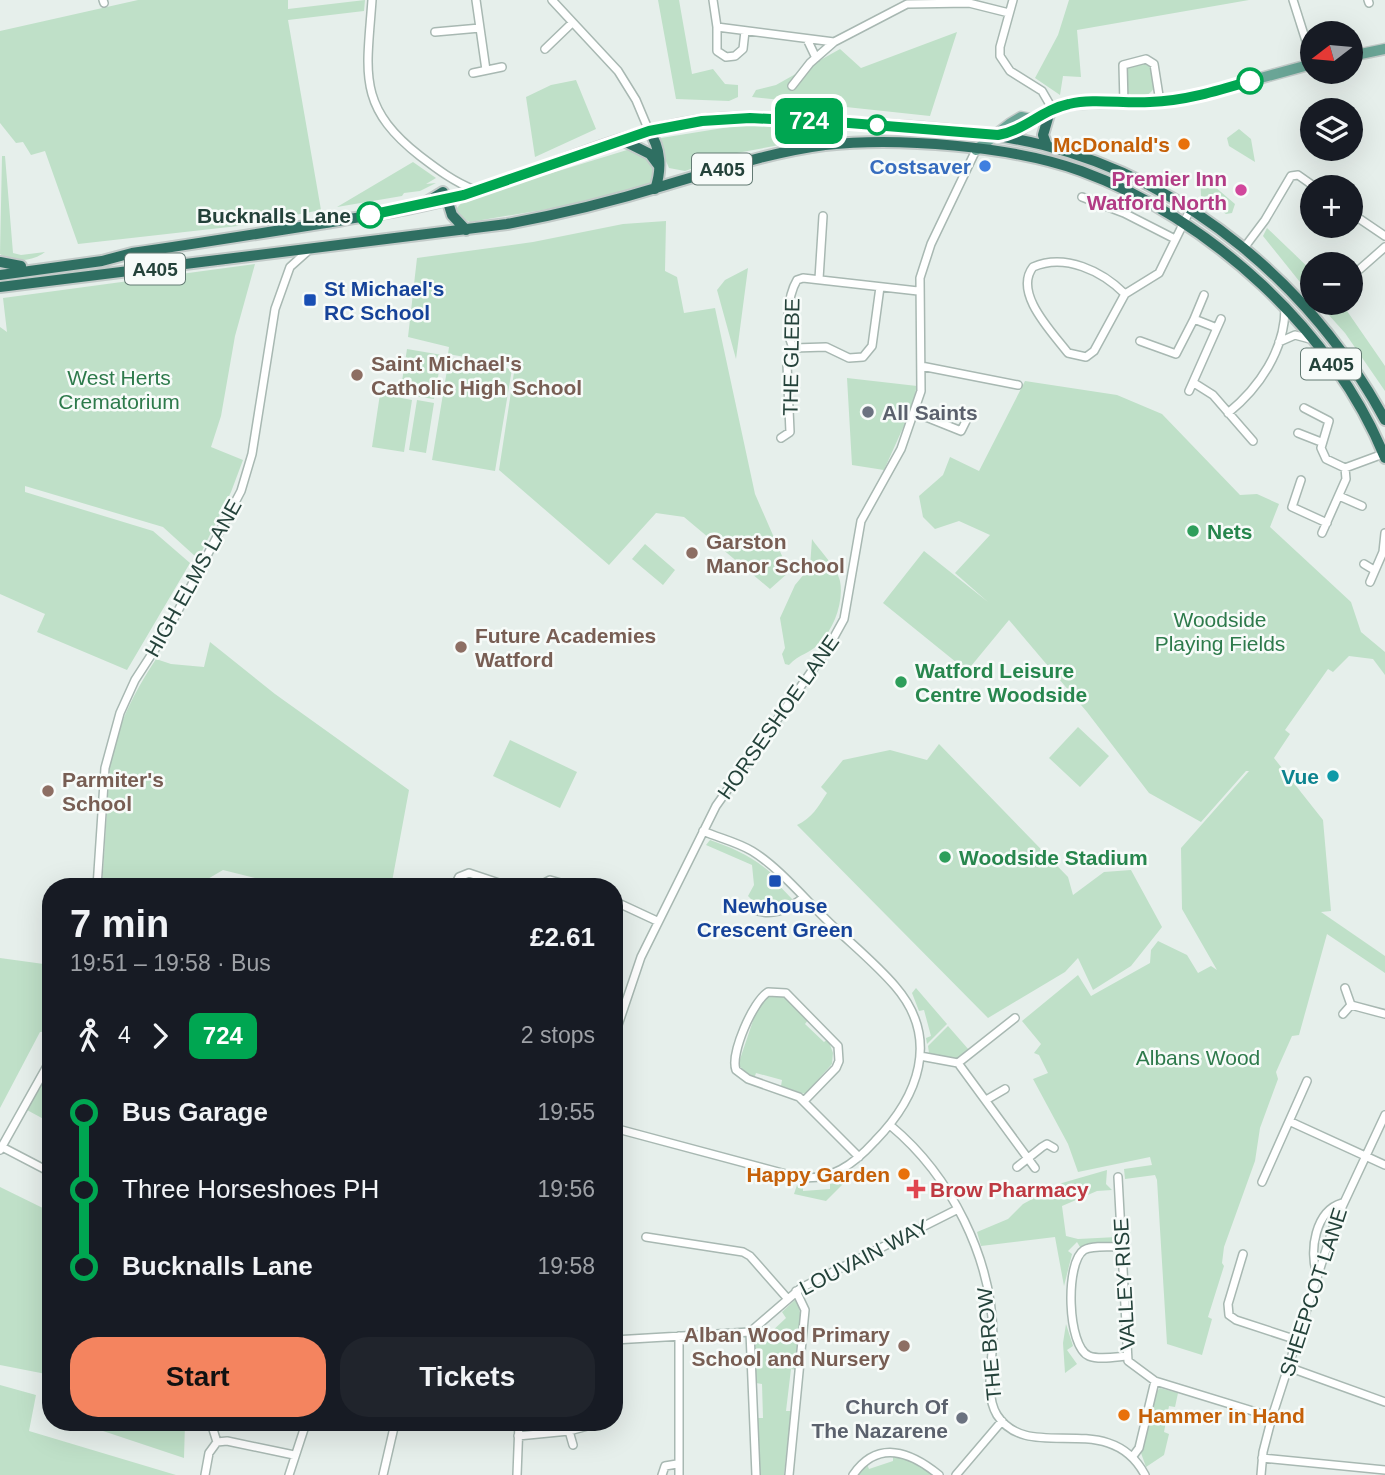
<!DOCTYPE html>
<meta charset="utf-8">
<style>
:root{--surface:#171b24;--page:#20242c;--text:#f1f3f6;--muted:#9ea1a6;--accent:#f4845f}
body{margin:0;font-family:Helvetica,sans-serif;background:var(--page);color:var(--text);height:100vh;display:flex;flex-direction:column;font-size:26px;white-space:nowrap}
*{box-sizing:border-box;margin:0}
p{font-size:23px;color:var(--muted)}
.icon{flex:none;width:38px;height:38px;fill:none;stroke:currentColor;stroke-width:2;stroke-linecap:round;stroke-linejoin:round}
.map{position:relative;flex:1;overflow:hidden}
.drawer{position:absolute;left:42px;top:878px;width:581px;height:553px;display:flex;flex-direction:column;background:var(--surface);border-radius:28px;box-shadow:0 7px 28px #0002}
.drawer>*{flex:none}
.badge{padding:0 14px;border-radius:10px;font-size:24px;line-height:46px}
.needle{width:46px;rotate:254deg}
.controls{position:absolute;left:1300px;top:21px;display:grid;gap:14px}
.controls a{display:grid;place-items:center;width:63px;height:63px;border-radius:50%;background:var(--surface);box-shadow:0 7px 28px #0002;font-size:35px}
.map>.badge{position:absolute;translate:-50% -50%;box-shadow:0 0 0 4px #fff}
.legs{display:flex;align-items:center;gap:10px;height:77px;padding:0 28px;font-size:23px}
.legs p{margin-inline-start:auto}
.summary{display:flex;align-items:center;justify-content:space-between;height:119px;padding:0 28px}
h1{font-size:38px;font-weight:600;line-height:52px}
.cta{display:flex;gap:14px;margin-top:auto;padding:14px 28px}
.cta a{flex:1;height:80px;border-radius:28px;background:var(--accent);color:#111;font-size:28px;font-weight:600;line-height:80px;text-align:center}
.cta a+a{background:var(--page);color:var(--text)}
ul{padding:0 28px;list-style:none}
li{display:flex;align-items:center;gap:24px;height:77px;font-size:26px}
li i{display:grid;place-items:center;width:10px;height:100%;margin:0 9px;background:currentColor}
li i::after{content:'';width:18px;height:18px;margin:-9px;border:5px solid;border-radius:50%;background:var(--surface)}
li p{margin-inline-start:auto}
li:first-child i{background:linear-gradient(#0000 50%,currentColor 0)}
li:last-child i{background:linear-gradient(currentColor 50%,#0000 0)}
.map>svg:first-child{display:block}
.green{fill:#bfe0c8}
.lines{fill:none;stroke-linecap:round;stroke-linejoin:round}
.minor-casing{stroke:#a8b8b2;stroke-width:10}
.major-casing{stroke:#c2cac8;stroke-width:13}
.highway-casing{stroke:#c2cac8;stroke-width:14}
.minor{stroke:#fff;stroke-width:7}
.major{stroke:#6aa596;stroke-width:10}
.highway{stroke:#2f6f62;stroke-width:10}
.line-1-casing{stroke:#fff;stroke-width:16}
.line-1{stroke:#00a651;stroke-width:10}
.stop-1-dot{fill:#fff;stroke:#00a651;stroke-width:3.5}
.food-dot{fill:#e8710a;stroke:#f7fbf9;stroke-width:2.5}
.shop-dot{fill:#3f7fe0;stroke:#f7fbf9;stroke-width:2.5}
.hotel-dot{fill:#d1479c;stroke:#f7fbf9;stroke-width:2.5}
.transit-dot{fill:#1a4fb4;stroke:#f7fbf9;stroke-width:2.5}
.education-dot{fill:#8d6e63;stroke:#f7fbf9;stroke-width:2.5}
.worship-dot{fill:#6b7280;stroke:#f7fbf9;stroke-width:2.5}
.leisure-dot{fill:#2e9e5b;stroke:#f7fbf9;stroke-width:2.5}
.culture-dot{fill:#0f9aa8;stroke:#f7fbf9;stroke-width:2.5}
.health-dot{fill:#e0444e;stroke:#f7fbf9;stroke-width:2.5}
.labels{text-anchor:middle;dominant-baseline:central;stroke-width:5;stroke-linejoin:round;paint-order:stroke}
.shield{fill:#f7fbf9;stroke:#637a73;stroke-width:2}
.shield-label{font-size:19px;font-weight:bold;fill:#24423a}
.food-label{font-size:21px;font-weight:bold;fill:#c56008;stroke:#f7fbf9;text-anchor:end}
.shop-label{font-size:21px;font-weight:bold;fill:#366cbe;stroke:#f7fbf9;text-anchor:end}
.hotel-label{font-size:21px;font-weight:bold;fill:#b23c85;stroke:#f7fbf9;text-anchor:end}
.stop-label{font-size:21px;font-weight:bold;fill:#24423a;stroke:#f7fbf9;text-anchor:end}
.transit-label{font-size:21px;font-weight:bold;fill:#164399;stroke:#f7fbf9;text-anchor:start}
.street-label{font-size:21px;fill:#24423a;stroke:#f7fbf9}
.education-label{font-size:21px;font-weight:bold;fill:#785e54;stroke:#f7fbf9;text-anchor:start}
.park-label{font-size:21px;fill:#2d7a4b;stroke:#f7fbf9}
.worship-label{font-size:21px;font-weight:bold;fill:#5b616d;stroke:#f7fbf9;text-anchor:start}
.leisure-label{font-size:21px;font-weight:bold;fill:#27864d;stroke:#f7fbf9;text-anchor:start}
.culture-label{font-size:21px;font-weight:bold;fill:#0d838f;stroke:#f7fbf9;text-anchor:end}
.health-label{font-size:21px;font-weight:bold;fill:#be3a42;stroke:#f7fbf9;text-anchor:start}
</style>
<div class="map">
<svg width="1385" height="1475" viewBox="0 0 1385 1475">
<rect width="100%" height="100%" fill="#e6efeb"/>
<!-- green -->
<path class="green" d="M138,0h150v9l77,-9 -1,11 -76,9 33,190 -83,16 -160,18 -33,-93 -14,4 -8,-13 -7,1 -16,-20v-92z
M658,0h21l13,74 21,-5 12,15 13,1v12l-9,4 -53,-2z
M1069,0h180l-172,30 4,47 -18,-1 -3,19 -25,-17 23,-43z
M957,32l-27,84 -178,-19 4,-7 20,-5 64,-36 21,19z
M1122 80a17 17 0 1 1 34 0a17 17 0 1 1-34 0Z
M576,80l20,49 -61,28 -9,-60 25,-12z
M748,124l74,9v4l-85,16 -52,18 -16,-3 -7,-16 -1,-14z
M1239,129l12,10 4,23 -26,-16 -2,-8z
M627,150c12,2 21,6 27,18l-3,15 -6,5 -61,15 -114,19 -11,-5 -2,-9 7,-8z
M2,156h3l8,97 8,2 24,-3c-13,10 -32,11 -45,2z
M413,162l23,16 -10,6 10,-1 -16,8 -16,2 -2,3 -65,11z
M1200,174l35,30 -3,9 -6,1 -25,-18z
M666,221l-1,50 12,6 7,36 31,-5 40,186 34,78 -19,17 -86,-72 -28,-4 -47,52 -110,-95 16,-104 -67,-12 1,-7 -41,-10 9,-79 116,-16 90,-18z
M1267,228l45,43v26l-49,-61z
M255,264l-20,72 -14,80 -10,31 32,13 -12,32 -31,63 -4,2 -33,-30 -138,-41v6l128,39 37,32 -63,107 -90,-38 8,-18 -45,-20v-267l7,5 -4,-34z
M748,268l-12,91 -19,-69 8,-10z
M1318,303h22l7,8 38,55v25l-40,-58z
M407,349l35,6 -8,44 -34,-5z
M449,358l63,11 -17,102 -63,-11z
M847,378l70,8 -6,24 -27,60 -32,-5z
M1025,381l92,14 45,19 78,81 17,-1 22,10 -9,23 81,75 10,30 24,20v23l-12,-16 -24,-3 -16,16 -5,-3 -43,61 5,4 -16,24 49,62 8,91 -10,1 64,44v17l-58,-39 -28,101 -7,1 -16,36 2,7 -18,49 -5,33 -31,86 -2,16 2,3 -16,51 4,2 -10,36 -35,-11 -10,-164 -2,-5 -30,4 -1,-10 28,-4 -2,-8 -72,15 -10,-28 -35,-65 15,-6 -9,-18 -5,-2 7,-9 -19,-23 56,-46 13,21 59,-33 1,-13 7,-9 29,14 11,18 13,-7 6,4 -35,-61 -1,-61 68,-77h-3l-45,51 -52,-29 -62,-81 -78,-92 -42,51 -84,-68 41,-52 64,51 -33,-29 35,-38 -31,-14 -24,8 -12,-12 -4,-21 24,-21 7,-18 29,14z
M380,394l32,6 -8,52 -32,-5z
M417,400l17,3 -8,50 -17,-3z
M812,539c7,11 25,28 28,42 4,21 -6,47 -20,62 -9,10 -21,11 -31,22l-4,-1 -3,-10 3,-6 -5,-30 15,-33 15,-18z
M645,544l30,26 -12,15 -31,-26z
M210,642l65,52 134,96 -18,97h-120l-8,-7 -40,-10 -29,17h-92l8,-122c7,-40 24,-72 46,-106l15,5 33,3z
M1078,727l31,29 -29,31 -31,-29z
M510,740l67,32 -17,36 -67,-32z
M939,744l129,133 5,18 31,-23 27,-2 31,57 -31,39 -38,24 -15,-32 -13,14 -77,46 -191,-193c15,-7 21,-18 30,-32l-6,-6 22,-27 47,-10 37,10z
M710,840c23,8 41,16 60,32l1,5 22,23 -26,4 1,6 -7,-1 -13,-13 6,-11 -2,-20 -46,-20z
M0,958l51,7v66l-11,1 -40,76z
M916,988l31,36 -20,20 -1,-6 5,-2 -7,-26 -5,1 -7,-18z
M769,994h14l25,26 -3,4 19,18 4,-3 5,14 -1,11 -27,30 -24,-8 1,-6 -26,-7 -2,6 -16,-14 20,-59z
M948,1026l21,24 -11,9 -29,-6 -1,-7z
M51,1066v57l-24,-13z
M1107,1170l-1,14 6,6 -15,1 -35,15 4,30 12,3 39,-2 -4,6 -33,4 -3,-5 -9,9 4,3 -8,32 -9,-49 -74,9 -4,-14 31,-13 15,-15 39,-21z
M840,1182l3,2 -17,17 -32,-7 3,-9 6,1v5l27,-2v-5z
M0,1187l51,25v163l-51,-10z
M797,1298l4,19 -5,53 -5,-1 -5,42h5l-7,64h-25l-2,-57h6l-1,-34 -6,-1 -1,-46 8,-5 6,2 17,-16 -4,-6z
M1066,1324l7,22 -6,4 10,14 -12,9 -2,-30z
M0,1385l36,10 -7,36 147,44h-176z
M1160,1388l18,5 -3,14 -6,-1 -5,26 5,2 -5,21 -18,12 -5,-14 14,-60z
M79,1423h106l-1,35z
M893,1456l25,6 15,13h-76l10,-11 2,5 24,-8z"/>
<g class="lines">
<defs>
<path id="minor" d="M103,0l1,3
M372,0c-5,72 -16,106 48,156 17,13 34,26 55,34
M476,0l10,70
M552,0l66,71 18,29 13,31
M713,0l4,27 117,15 73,-38 62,-1 40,10
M1013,0l-13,47v9l10,15 32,20 11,19
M1293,0l19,60
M1368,0l1,3
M717,27v24l9,6 9,-1 8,-7 2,-18
M435,32l45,-4
M807,39l9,19
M545,49l27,-26
M473,73l29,-6
M792,86l18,-23 24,-21
M1124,103l-1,-38 23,-6 8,5 6,38
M1082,197l42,16 51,26
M1351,213l34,23
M1244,248l21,-28 26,-44 7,-1 17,12
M1360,269l25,-22
M819,279l4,-63
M1125,294c-23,-23 -60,-41 -92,-27 -20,26 19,65 35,86l18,4 8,-6 31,-57 34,-21 31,-63
M1204,295l-10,24 23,9
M1140,341l36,13 18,-35
M1279,342l16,-7 15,4
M794,348l32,-1 23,11 14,-1 9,-11 8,-59
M921,366l97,19
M1194,383l19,12 40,46
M1189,391l32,-72
M1304,408l25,13 -8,27 5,11 19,9 38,-14
M916,413l45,18 7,-14
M1228,413c31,-25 57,-63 57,-105
M1298,433l23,9
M781,438l9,-6 -3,-68 7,-16c-11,-15 -6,-53 3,-68l6,-2 115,13
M1301,480l-9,27 35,16
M1339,496l23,10
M1322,533l24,-54 -1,-11
M1364,564l10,6
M1370,582l13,-30 2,-19
M97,887l8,-119 15,-55 15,-33 35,-54 71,-135 11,-37 23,-145 15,-42 19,-17
M454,887l5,-10 10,-4 42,14
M537,887l13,-7 25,7
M614,901l43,20
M751,908c19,10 36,2 52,-10
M1351,1005l34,9
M1343,1014l8,-9 -6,-17
M614,1037l27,-80 75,-151 112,-158 16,-29 17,-98 40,-72 20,-58 -1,-113 11,-34 45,-94
M920,1056l38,7 77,105
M958,1063l57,-45
M986,1100l19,-11
M804,1101l32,-33 3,-7 -1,-15 -52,-53 -18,-1c-15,9 -38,62 -32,78l12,9 51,18 60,60
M1291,1122l94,43
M891,1126c60,50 101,132 102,210 0,23 -9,58 4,79 32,50 112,-8 148,60
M614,1128l183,49c34,5 57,-13 78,-36 43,-44 66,-102 20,-155 -18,-21 -41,-40 -61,-59 -25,-23 -54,-59 -82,-76 -15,-9 -33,-13 -49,-20
M2,1147l48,25 1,-2
M0,1150l51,-91
M1017,1167l25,-20 5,-3 7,4
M1118,1177l10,184 27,20 117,36
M1262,1182l45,-101
M646,1237l97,15 7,4 37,42
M1122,1247c-11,0 -29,-2 -38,3 -19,12 -17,97 5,106 10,4 26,1 38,0
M1243,1254l-15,50 1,11 7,5 61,20
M1317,1274c-8,-23 -2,-63 25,-71
M750,1332l6,143
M614,1340l136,-8 51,-44 157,-79
M1288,1367l97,35
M211,1423l6,19
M569,1431l4,14
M518,1436l51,-5 26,-7
M217,1442l10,-1 67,14
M1133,1456l6,-8 16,-67
M1262,1458l123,12
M205,1475l4,-22 8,-11
M289,1475l17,-52
M383,1475l12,-52
M517,1475l2,-52
M662,1475l3,-9 12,-2
M679,1475v-139
M789,1475l16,-165 -9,-19
M853,1475c25,-36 58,-23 86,0
M956,1475l46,-54
M1261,1475l2,-23 9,-35 63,-195 50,-107"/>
<path id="major" d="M1351,56l34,-7
M998,135c14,-2 26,-3 33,-16
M976,150l35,-27 10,-6 10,2 37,-15 84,-2 43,-6 117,-32"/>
<path id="highway" d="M649,131c12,17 13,39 6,58
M622,140l28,14 9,12
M1047,146l-4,-11 7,-24
M447,199l5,16 14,15
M425,203l18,-11
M0,262l21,4
M0,275l102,-14 30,-8c69,-10 137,-21 206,-32 40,-7 82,-13 122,-25 79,-23 156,-63 238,-75 56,-8 116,0 173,3 58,4 115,7 172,21 147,37 271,144 342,275
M0,287l507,-63c54,-10 107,-23 159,-39 52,-15 105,-33 159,-40 73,-8 187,1 256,26 127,46 254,161 304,287"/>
</defs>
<!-- minor casing -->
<use href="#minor" class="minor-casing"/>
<!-- major casing -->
<use href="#major" class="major-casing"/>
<!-- highway casing -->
<use href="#highway" class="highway-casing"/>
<!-- minor -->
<use href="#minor" class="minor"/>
<!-- major -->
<use href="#major" class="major"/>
<!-- highway -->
<use href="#highway" class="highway"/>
</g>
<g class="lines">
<defs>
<path id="line-1" d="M370,215l94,-20 185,-64 53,-10 48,-3 99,5 149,12c28,-5 43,-25 71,-31 25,-6 55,0 81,-2 34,-1 67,-11 100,-21"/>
</defs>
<!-- line-1 casing -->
<use href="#line-1" class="line-1-casing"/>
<!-- line-1 -->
<use href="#line-1" class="line-1"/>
</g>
<!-- markers -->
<g class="stop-1-dot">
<circle cx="1250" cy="81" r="12"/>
<circle cx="877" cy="125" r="9"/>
<circle cx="370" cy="215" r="12"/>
</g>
<g class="food-dot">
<circle cx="1184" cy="144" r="7"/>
<circle cx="904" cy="1174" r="7"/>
<circle cx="1124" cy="1415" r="7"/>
</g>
<circle class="shop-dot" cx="985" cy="166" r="7"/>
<circle class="hotel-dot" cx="1241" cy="190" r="7"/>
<g class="transit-dot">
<rect x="303" y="293" width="14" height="14" rx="3.5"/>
<rect x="768" y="874" width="14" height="14" rx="3.5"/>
</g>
<g class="education-dot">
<circle cx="357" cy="375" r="7"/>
<circle cx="692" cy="553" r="7"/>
<circle cx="461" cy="647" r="7"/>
<circle cx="48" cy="791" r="7"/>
<circle cx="904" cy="1346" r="7"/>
</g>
<g class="worship-dot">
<circle cx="868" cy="412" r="7"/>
<circle cx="962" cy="1418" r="7"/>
</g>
<g class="leisure-dot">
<circle cx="1193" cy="531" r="7"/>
<circle cx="901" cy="682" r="7"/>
<circle cx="945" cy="857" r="7"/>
</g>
<circle class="culture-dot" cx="1333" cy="776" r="7"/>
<path class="health-dot" d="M912.5 1178.5h7v7h7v7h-7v7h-7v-7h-7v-7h7z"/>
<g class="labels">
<!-- shield labels -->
<g class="shield">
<rect x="692" y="153.5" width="60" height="31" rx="5"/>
<rect x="125" y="253.5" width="60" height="31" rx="5"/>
<rect x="1301" y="348.5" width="60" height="31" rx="5"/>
</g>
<g class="shield-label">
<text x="722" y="169">A405</text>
<text x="155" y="269">A405</text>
<text x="1331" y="364">A405</text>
</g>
<!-- food labels -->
<g class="food-label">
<text x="1170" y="144">McDonald's</text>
<text x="890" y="1174">Happy Garden</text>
<text x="1138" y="1415" text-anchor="start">Hammer in Hand</text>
</g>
<!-- shop labels -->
<g class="shop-label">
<text x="971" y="166">Costsaver</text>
</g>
<!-- hotel labels -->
<g class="hotel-label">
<text x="1227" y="178">Premier Inn<tspan x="1227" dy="24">Watford North</tspan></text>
</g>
<!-- stop labels -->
<g class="stop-label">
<text x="351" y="215">Bucknalls Lane</text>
</g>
<!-- transit labels -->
<g class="transit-label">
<text x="324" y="288">St Michael's<tspan x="324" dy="24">RC School</tspan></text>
<text x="775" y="905" text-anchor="middle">Newhouse<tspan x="775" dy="24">Crescent Green</tspan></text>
</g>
<!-- street labels -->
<g class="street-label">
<text transform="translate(791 357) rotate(-89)">THE GLEBE</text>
<text transform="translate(193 578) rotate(-61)">HIGH ELMS LANE</text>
<text transform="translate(778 717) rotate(-55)">HORSESHOE LANE</text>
<text transform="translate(864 1257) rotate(-27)">LOUVAIN WAY</text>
<text transform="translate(1124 1284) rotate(-93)">VALLEY RISE</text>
<text transform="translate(1313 1292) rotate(-72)">SHEEPCOT LANE</text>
<text transform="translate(989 1344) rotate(-95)">THE BROW</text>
</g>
<!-- education labels -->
<g class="education-label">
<text x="371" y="363">Saint Michael's<tspan x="371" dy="24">Catholic High School</tspan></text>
<text x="706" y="541">Garston<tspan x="706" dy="24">Manor School</tspan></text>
<text x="475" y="635">Future Academies<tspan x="475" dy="24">Watford</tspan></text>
<text x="62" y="779">Parmiter's<tspan x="62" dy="24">School</tspan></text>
<text x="890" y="1334" text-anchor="end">Alban Wood Primary<tspan x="890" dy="24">School and Nursery</tspan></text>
</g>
<!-- park labels -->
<g class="park-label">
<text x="119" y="377">West Herts<tspan x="119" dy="24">Crematorium</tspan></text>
<text x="1220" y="619">Woodside<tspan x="1220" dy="24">Playing Fields</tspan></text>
<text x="1198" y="1057">Albans Wood</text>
</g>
<!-- worship labels -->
<g class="worship-label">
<text x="882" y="412">All Saints</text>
<text x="948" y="1406" text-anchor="end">Church Of<tspan x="948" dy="24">The Nazarene</tspan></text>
</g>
<!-- leisure labels -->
<g class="leisure-label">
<text x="1207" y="531">Nets</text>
<text x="915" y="670">Watford Leisure<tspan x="915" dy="24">Centre Woodside</tspan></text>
<text x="959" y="857">Woodside Stadium</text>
</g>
<!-- culture labels -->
<g class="culture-label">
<text x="1319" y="776">Vue</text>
</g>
<!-- health labels -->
<g class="health-label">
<text x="930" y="1189">Brow Pharmacy</text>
</g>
</g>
</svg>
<div class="controls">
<a><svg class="needle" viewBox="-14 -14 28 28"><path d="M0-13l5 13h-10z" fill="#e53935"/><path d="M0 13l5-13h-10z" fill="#9ea1a6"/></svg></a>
<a><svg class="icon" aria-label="layers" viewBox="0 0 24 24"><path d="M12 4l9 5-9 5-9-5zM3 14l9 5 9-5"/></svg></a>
<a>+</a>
<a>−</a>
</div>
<b class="badge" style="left:809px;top:121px;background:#00a651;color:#fff">724</b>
<section class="drawer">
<div class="summary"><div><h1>7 min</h1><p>19:51 – 19:58 · Bus</p></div><b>£2.61</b></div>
<div class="legs"><svg class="icon" aria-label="walk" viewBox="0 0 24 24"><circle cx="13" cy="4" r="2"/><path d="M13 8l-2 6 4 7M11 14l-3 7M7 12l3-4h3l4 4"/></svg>4<svg class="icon" aria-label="forward" viewBox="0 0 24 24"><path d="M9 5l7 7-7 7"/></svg><b class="badge" style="background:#00a651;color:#fff">724</b><p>2 stops</p></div>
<ul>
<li><i style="color:#00a651"></i><b>Bus Garage</b><p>19:55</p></li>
<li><i style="color:#00a651"></i><span>Three Horseshoes PH</span><p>19:56</p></li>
<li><i style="color:#00a651"></i><b>Bucknalls Lane</b><p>19:58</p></li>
</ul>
<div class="cta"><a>Start</a><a>Tickets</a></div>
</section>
</div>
